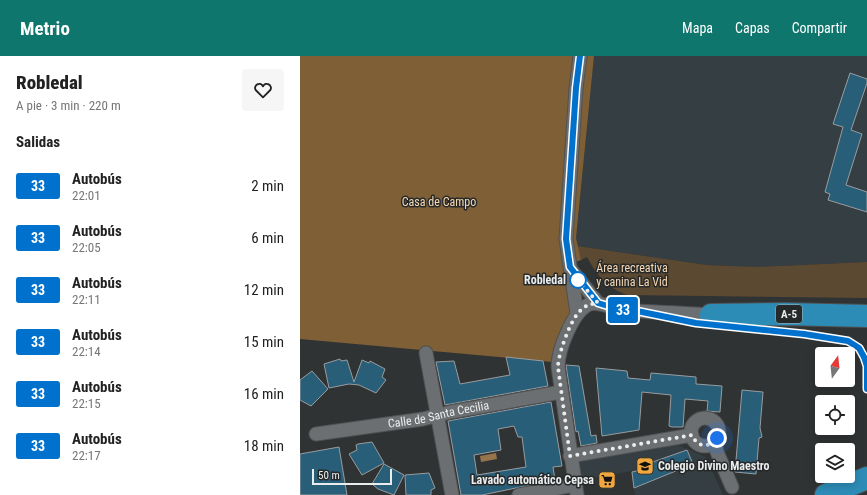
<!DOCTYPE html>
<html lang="es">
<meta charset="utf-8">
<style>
:root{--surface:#fff;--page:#f6f6f6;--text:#222;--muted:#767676;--accent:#0f766e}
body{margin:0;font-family:"Roboto Condensed",sans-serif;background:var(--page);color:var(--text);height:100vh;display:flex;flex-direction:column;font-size:15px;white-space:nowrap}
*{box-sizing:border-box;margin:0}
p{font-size:13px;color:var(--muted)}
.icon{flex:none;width:22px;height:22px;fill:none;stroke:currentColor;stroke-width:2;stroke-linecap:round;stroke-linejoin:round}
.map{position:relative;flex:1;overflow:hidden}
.details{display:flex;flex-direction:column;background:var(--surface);width:300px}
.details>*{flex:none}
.badge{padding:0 8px;border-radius:3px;font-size:14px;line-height:26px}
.needle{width:26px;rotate:15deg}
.fabs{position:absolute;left:515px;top:291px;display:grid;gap:8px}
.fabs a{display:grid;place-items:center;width:40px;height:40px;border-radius:4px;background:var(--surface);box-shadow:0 2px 10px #0003;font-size:20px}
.scale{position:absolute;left:12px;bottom:10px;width:80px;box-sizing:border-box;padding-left:4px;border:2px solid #eaeced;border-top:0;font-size:11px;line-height:14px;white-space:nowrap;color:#eaeced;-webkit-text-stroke:3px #26292a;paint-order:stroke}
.you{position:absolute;width:20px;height:20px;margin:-10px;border:3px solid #fff;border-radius:50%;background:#1a73e8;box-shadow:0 0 0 6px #1a73e833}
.map>.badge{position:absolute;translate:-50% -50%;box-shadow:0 0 0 2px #fff}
h2{padding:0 16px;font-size:15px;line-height:36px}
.round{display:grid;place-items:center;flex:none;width:42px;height:42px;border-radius:4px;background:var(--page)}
.summary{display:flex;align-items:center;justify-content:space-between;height:68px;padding:0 16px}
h1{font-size:19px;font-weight:800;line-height:30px}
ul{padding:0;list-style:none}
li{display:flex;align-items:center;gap:12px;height:52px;padding:0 16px}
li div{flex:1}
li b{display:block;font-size:15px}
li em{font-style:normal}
li .badge{min-width:44px;font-weight:700;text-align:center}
header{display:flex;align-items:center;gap:24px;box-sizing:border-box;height:56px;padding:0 20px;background:var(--accent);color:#fff}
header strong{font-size:19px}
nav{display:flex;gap:22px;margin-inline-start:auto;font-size:14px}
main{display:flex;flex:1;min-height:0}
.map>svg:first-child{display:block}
.built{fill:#353e42}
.green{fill:#5c4931}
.forest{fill:#7f5f36}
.water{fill:#96754b}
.building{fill:#285e78;stroke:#999c9e;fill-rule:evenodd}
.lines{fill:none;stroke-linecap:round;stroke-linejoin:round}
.minor-casing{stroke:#4f5152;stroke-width:15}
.motorway-casing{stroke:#4f5152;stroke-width:24}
.minor{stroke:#6c6f71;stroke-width:13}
.motorway{stroke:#2d8cb6;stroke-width:22}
.line-casing{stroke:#fff;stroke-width:9}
.line{stroke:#0072ce;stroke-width:6}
.walk{stroke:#eaeced;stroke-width:4;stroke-dasharray:0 7.2}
.stop-dot{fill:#fff;stroke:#0072ce;stroke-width:2}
.labels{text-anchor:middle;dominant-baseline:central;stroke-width:3;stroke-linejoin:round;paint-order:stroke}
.shield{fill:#26292a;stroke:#afb2b2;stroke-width:1}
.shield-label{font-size:11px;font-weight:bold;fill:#eaeced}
.park-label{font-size:12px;fill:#f8d9b3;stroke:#26292a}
.stop-label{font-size:12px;font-weight:bold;fill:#eaeced;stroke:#26292a;text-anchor:end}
.street-label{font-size:12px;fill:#eaeced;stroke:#26292a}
.poi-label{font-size:12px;font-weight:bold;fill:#eaeced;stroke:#26292a;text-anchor:start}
</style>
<header>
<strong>Metrio</strong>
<nav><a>Mapa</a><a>Capas</a><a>Compartir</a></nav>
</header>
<main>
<section class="details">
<div class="summary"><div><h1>Robledal</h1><p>A pie · 3 min · 220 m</p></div><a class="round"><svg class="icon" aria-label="heart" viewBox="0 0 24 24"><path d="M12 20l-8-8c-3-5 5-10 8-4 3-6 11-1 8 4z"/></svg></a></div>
<h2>Salidas</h2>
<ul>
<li><span class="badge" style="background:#0072ce;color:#fff">33</span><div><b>Autobús</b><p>22:01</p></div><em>2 min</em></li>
<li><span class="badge" style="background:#0072ce;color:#fff">33</span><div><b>Autobús</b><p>22:05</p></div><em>6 min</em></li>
<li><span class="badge" style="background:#0072ce;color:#fff">33</span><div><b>Autobús</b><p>22:11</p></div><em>12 min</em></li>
<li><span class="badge" style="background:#0072ce;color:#fff">33</span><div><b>Autobús</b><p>22:14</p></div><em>15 min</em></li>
<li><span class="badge" style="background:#0072ce;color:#fff">33</span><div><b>Autobús</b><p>22:15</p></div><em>16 min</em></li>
<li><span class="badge" style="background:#0072ce;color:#fff">33</span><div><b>Autobús</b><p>22:17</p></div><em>18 min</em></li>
</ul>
</section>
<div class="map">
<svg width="567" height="439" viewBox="0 0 567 439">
<rect width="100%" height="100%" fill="#303334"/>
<!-- built -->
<path class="built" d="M294,0h273v206l-110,5 -50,-2 -130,-19 -1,-8z
M378,389l28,12 17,38h-88l-4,-24 -49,9 -3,-19z"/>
<!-- green -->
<path class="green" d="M277,190l130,19 50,2 110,-5v36l-240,-3c-21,-8 -29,-18 -40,-38l-6,3z"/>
<!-- forest -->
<path class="forest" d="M0,0h294l-18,182 5,22 -17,7 10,37 -21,51v7l-253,-23z"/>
<!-- water -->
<path class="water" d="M196,397l1,6 -16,3 -1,-6z"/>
<!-- building -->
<path class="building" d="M550,17l17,6v4l-16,47 11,4 -16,51 21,7v20l-39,-12 2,-6 -5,-2 18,-65 -10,-3z
M206,301l37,4 5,25 -103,19 -9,-43 18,-1 6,23 50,-9z
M40,303l1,2 6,-1 7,22 8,-22 7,3 1,-2 15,8 -3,8 4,3 -10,13 -17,-8 -10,-1 -20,4 -5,-24z
M266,309l13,1 12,70 5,-1 1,8 -16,3 -3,-15 -2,1z
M296,312l31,3 1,7 22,2 1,-7 45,4v7l26,2 -2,26 -13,-1 1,-10 -23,-2 -2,28h-11l-3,-1 2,-31 -29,-3 -3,38 -37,6z
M12,315l16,18 -17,17 -11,-6v-20z
M442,334l21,2 -3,36 2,9 -3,1 -3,36 -21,-2z
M251,346l11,64 -9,1 2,13 -73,15h-21l-13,-74zM214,370l4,11h4l4,30 -49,8 -3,-20 27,-5 -3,-21z
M72,386l12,21 -22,12 -13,-21 8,-4 -1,-5 2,-1z
M39,391l8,48h-47v-41z
M387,394l6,14 -59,24 -2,-16 13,-3 -1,-4 3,-1z
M84,408l20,11 -10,20 -16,-6 -6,-5z
M129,417l6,15 -4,2v5h-25l-1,-20z"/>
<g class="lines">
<defs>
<g id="minor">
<path d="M272,215l26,32"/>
<path d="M277,257l-11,-74 10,-151 4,-32"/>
<path d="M126,297l26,142"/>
<circle cx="405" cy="376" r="14"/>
<path id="s1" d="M16,378l107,-15 28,-7 110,-20"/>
<path d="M415,386l2,10 15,35"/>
<path d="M270,400l122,-21"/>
<path d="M219,439l56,-10"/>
<path d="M277,439l-19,-128c0,-17 15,-57 32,-63 11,-3 22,5 33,6 31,3 63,2 95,6"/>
</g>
<path id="motorway" d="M411,259l75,-1 81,2
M526,439l41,-17"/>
</defs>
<!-- minor casing -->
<use href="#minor" class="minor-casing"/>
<!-- motorway casing -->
<use href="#motorway" class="motorway-casing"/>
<!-- minor -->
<use href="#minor" class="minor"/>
<!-- motorway -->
<use href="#motorway" class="motorway"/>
</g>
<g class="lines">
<defs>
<path id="line" d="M280,0l-4,32 -10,151 4,28 28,36 23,7 16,1 59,12 108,11 44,7 11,7 5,9 3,9v23"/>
</defs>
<!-- line casing -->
<use href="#line" class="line-casing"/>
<!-- line -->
<use href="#line" class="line"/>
<!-- walk -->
<path class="walk" d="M278,224l20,23c-7,1 -12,2 -17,7 -10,8 -23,44 -23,57l12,89 122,-21c5,12 17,14 25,3"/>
</g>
<!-- icons -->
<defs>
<symbol id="school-square" viewBox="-11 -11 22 22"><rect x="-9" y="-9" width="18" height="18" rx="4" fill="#efa73e" stroke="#26292a"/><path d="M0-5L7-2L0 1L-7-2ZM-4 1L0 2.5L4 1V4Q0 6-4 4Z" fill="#111"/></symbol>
<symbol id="supermarket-square" viewBox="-11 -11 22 22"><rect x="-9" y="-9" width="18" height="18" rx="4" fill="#efa73e" stroke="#26292a"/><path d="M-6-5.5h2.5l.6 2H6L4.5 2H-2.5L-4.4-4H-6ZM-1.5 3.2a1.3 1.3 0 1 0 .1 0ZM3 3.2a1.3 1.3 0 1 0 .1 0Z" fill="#111"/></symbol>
</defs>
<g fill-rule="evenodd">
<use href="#school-square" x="335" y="400" width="20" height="20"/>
<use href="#supermarket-square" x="297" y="414" width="20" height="20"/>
</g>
<!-- markers -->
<circle class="stop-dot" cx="278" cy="224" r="8"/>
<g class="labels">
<!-- shield labels -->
<rect class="shield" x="476" y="249" width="26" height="18" rx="3"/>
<g class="shield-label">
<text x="489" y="258">A-5</text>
</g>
<!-- park labels -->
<g class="park-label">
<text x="139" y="146">Casa de Campo</text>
<text x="332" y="212">Área recreativa<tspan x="332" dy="14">y canina La Vid</tspan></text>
</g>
<!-- stop labels -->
<g class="stop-label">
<text x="266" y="224">Robledal</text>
</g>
<!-- street labels -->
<g class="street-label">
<text stroke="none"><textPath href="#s1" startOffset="124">Calle de Santa Cecilia</textPath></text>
</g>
<!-- poi labels -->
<g class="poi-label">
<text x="358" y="410">Colegio Divino Maestro</text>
<text x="294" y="424" text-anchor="end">Lavado automático Cepsa</text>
</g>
</g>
</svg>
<div class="fabs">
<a><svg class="needle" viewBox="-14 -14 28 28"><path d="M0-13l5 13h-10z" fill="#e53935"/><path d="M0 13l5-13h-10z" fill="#767676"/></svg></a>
<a><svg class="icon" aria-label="locate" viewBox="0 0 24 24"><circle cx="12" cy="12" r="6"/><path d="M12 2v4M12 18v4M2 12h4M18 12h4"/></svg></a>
<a><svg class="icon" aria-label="layers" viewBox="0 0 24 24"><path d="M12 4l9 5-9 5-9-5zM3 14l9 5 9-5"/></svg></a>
</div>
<div class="scale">50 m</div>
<div class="you" style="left:417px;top:382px"></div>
<b class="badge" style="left:323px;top:254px;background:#0072ce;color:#fff">33</b>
</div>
</main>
